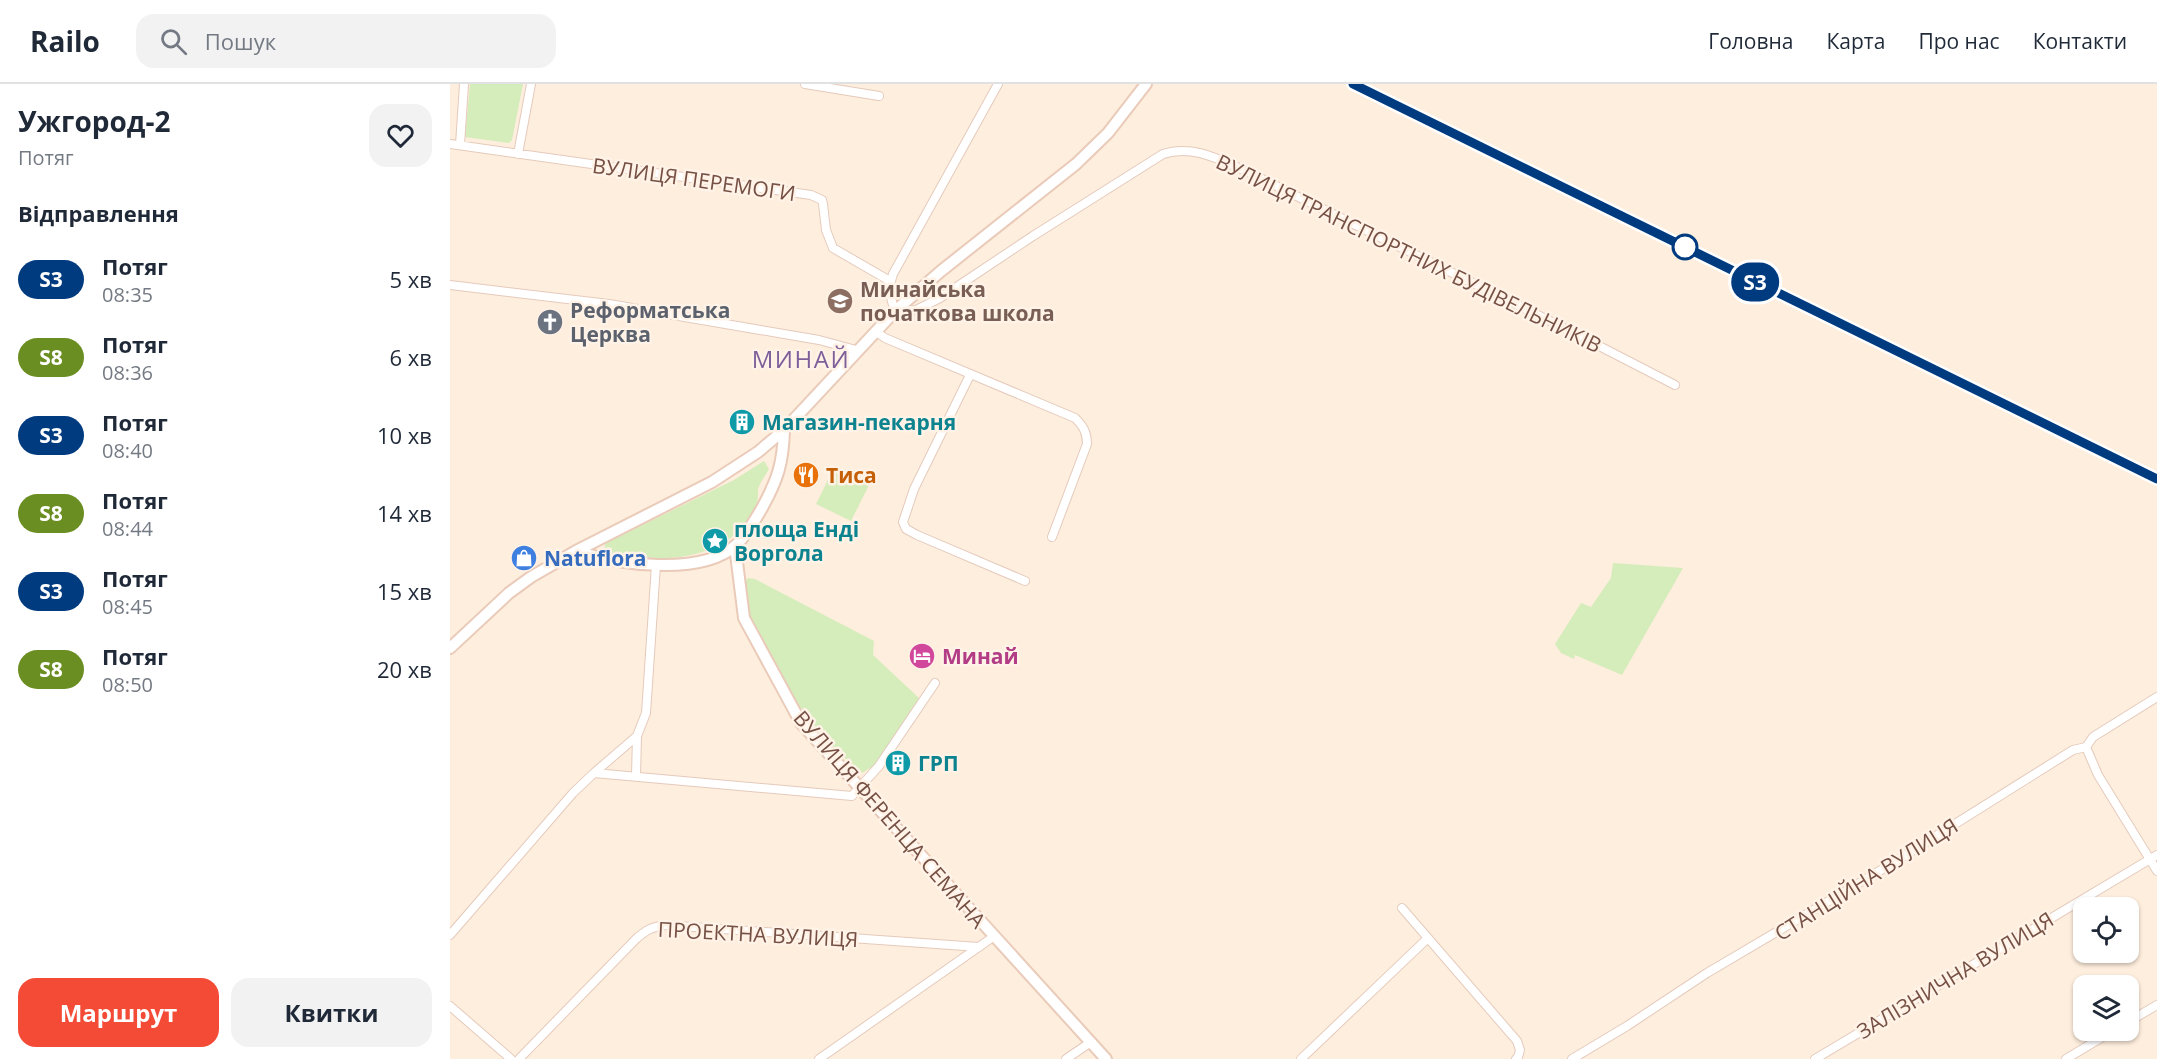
<!DOCTYPE html>
<html lang="uk">
<meta charset="utf-8">
<style>
:root{--surface:#fff;--page:#f2f2f3;--text:#1f2937;--muted:#747a83;--line:#e0e1e3;--accent:#f44b37}
body{margin:0;font-family:"Open Sans",sans-serif;background:var(--page);color:var(--text);height:100vh;display:flex;flex-direction:column;font-size:22px;white-space:nowrap}
*{box-sizing:border-box;margin:0}
p{font-size:20px;color:var(--muted)}
.icon{flex:none;width:33px;height:33px;fill:none;stroke:currentColor;stroke-width:2;stroke-linecap:round;stroke-linejoin:round}
.map{position:relative;flex:1;overflow:hidden}
.side{display:flex;flex-direction:column;background:var(--surface);width:450px}
.side>*{flex:none}
.badge{padding:0 12px;border-radius:20px;font-size:21px;line-height:39px}
.buttons{position:absolute;left:1623px;top:813px;display:grid;gap:12px}
.buttons a{display:grid;place-items:center;width:66px;height:66px;border-radius:12px;background:var(--surface);box-shadow:0 2px 4px #0004;font-size:30px}
.map>.badge{position:absolute;translate:-50% -50%;box-shadow:0 0 0 3px #fff}
h2{padding:0 18px;font-size:22px;line-height:54px}
.round{display:grid;place-items:center;flex:none;width:63px;height:63px;border-radius:18px;background:var(--page)}
.head{display:flex;align-items:center;justify-content:space-between;height:102px;padding:0 18px}
h1{font-size:28px;font-weight:700;line-height:45px}
.cta{display:flex;gap:12px;margin-top:auto;padding:12px 18px}
.cta a{flex:1;height:69px;border-radius:18px;background:var(--accent);color:#fff;font-size:24px;font-weight:700;line-height:69px;text-align:center}
.cta a+a{background:var(--page);color:var(--text)}
ul{padding:0;list-style:none}
li{display:flex;align-items:center;gap:18px;height:78px;padding:0 18px}
li div{flex:1}
li b{display:block;font-size:22px}
li em{font-style:normal}
li .badge{min-width:66px;font-weight:700;text-align:center}
header{display:flex;align-items:center;gap:36px;box-sizing:border-box;height:84px;padding:0 30px;background:var(--surface);border-bottom:2px solid var(--line)}
header strong{font-size:28px}
nav{display:flex;gap:33px;margin-inline-start:auto;font-size:21px}
.search{width:420px;height:54px;background:var(--page);display:flex;align-items:center;gap:15px;box-sizing:border-box;padding:0 21px;border-radius:18px;color:var(--muted);font-size:22px}
main{display:flex;flex:1;min-height:0}
.map>svg:first-child{display:block}
.green{fill:#d5ecbb}
.lines{fill:none;stroke-linecap:round;stroke-linejoin:round}
.street-casing{stroke:#e5cabc;stroke-width:10}
.secondary-casing{stroke:#eacab8;stroke-width:14}
.street{stroke:#fff;stroke-width:8}
.secondary{stroke:#fff;stroke-width:10}
.rail{stroke:#af9cc7;stroke-width:2;stroke-dasharray:9 6;stroke-linecap:butt}
.line-casing{stroke:#fff;stroke-width:14}
.line{stroke:#003b80;stroke-width:9}
.stop-dot{fill:#fff;stroke:#003b80;stroke-width:3}
.labels{text-anchor:middle;dominant-baseline:central;stroke-width:5;stroke-linejoin:round;paint-order:stroke}
.street-label{font-size:21px;fill:#765044;stroke:#fff2e6}
.education-label{font-size:21px;font-weight:bold;fill:#785e54;stroke:#fff2e6;text-anchor:start}
.worship-label{font-size:21px;font-weight:bold;fill:#5b616d;stroke:#fff2e6;text-anchor:start}
.culture-label{font-size:21px;font-weight:bold;fill:#0d838f;stroke:#fff2e6;text-anchor:start}
.food-label{font-size:21px;font-weight:bold;fill:#c56008;stroke:#fff2e6;text-anchor:start}
.shop-label{font-size:21px;font-weight:bold;fill:#366cbe;stroke:#fff2e6;text-anchor:start}
.hotel-label{font-size:21px;font-weight:bold;fill:#b23c85;stroke:#fff2e6;text-anchor:start}
.quarter-label{font-size:24px;letter-spacing:1.5px;fill:#7f5f9a;stroke:#fff2e6}
</style>
<header>
<strong>Railo</strong>
<div class="search"><svg class="icon" aria-label="search" viewBox="0 0 24 24"><circle cx="10" cy="10" r="6"/><path d="M15 15l6 6"/></svg>Пошук</div>
<nav><a>Головна</a><a>Карта</a><a>Про нас</a><a>Контакти</a></nav>
</header>
<main>
<section class="side">
<div class="head"><div><h1>Ужгород-2</h1><p>Потяг</p></div><a class="round"><svg class="icon" aria-label="heart" viewBox="0 0 24 24"><path d="M12 20l-8-8c-3-5 5-10 8-4 3-6 11-1 8 4z"/></svg></a></div>
<h2>Відправлення</h2>
<ul>
<li><span class="badge" style="background:#003b80;color:#fff">S3</span><div><b>Потяг</b><p>08:35</p></div><em>5 хв</em></li>
<li><span class="badge" style="background:#6b8e23;color:#fff">S8</span><div><b>Потяг</b><p>08:36</p></div><em>6 хв</em></li>
<li><span class="badge" style="background:#003b80;color:#fff">S3</span><div><b>Потяг</b><p>08:40</p></div><em>10 хв</em></li>
<li><span class="badge" style="background:#6b8e23;color:#fff">S8</span><div><b>Потяг</b><p>08:44</p></div><em>14 хв</em></li>
<li><span class="badge" style="background:#003b80;color:#fff">S3</span><div><b>Потяг</b><p>08:45</p></div><em>15 хв</em></li>
<li><span class="badge" style="background:#6b8e23;color:#fff">S8</span><div><b>Потяг</b><p>08:50</p></div><em>20 хв</em></li>
</ul>
<div class="cta"><a>Маршрут</a><a>Квитки</a></div>
</section>
<div class="map">
<svg width="1707" height="975" viewBox="0 0 1707 975">
<rect width="100%" height="100%" fill="#feeedd"/>
<!-- green -->
<path class="green" d="M20,0h53l-11,56 -3,3 -44,-6z
M314,377l5,8c-3,6 -10,14 -11,21 0,8 0,14 -5,22 -21,39 -69,50 -110,45 -13,-1 -30,1 -39,-9l2,-5 128,-63z
M385,382l35,17 -19,38 -35,-17z
M1163,479l70,5 -61,107 -47,-20 -1,4 -13,-6 -6,-9 26,-41 10,4 20,-29z
M298,494l7,1 119,62 -1,14 46,43 -44,67 -13,8 -28,-24 -24,-24 -62,-109 -3,-34z"/>
<g class="lines">
<defs>
<path id="street" d="M355,0l74,12
M548,0l-105,190c-5,13 -3,23 2,37l21,-1 24,-12 93,-62 130,-82c30,-10 57,6 85,18l324,160 103,53
M0,60l361,51 11,5 1,4 3,26 7,18 57,33
M10,61l4,-61
M68,70l13,-70
M0,201l159,19 210,36 37,10
M425,247l10,7 190,80c8,8 12,14 12,26l-35,93
M520,291l-56,114 -11,33 3,7 11,6 108,46
M1636,663l12,28 59,96
M144,689l43,-37 9,-23 10,-148
M186,692l1,-40
M952,824l115,133 3,9 -2,7 -2,2
M0,851l123,-142 21,-20 258,23 27,-30 56,-83
M0,922l61,53
M1678,938l29,-17
M69,975l117,-120c10,-9 16,-12 29,-14l314,22
M369,975l174,-122
M616,975l25,-17
M851,975l127,-121
M1122,975l55,-33 80,-53 181,-107 185,-116 13,-3 7,-10 64,-40
M1365,975l342,-204
M1616,975l48,-29"/>
<path id="secondary" d="M285,462l9,72 57,105 305,336
M126,467c40,13 125,26 160,-6 10,-9 19,-25 26,-37 16,-29 21,-45 22,-78
M0,564l59,-55 22,-16 45,-26 136,-69 46,-30 26,-22 111,-119 46,-40 135,-107 32,-31 38,-49"/>
</defs>
<!-- street casing -->
<use href="#street" class="street-casing"/>
<!-- secondary casing -->
<use href="#secondary" class="secondary-casing"/>
<!-- street -->
<use href="#street" class="street"/>
<!-- secondary -->
<use href="#secondary" class="secondary"/>
<!-- rail -->
<path class="rail" d="M903,0l804,396"/>
</g>
<g class="lines">
<defs>
<path id="line" d="M903,0l804,395"/>
</defs>
<!-- line casing -->
<use href="#line" class="line-casing"/>
<!-- line -->
<use href="#line" class="line"/>
</g>
<!-- icons -->
<defs>
<symbol id="school-disc" viewBox="-11 -11 22 22"><circle r="9.5" fill="#8d6e63" stroke="#fff2e6"/><path d="M0-5L7-2L0 1L-7-2ZM-4 1L0 2.5L4 1V4Q0 6-4 4Z" fill="#fff"/></symbol>
<symbol id="church-disc" viewBox="-11 -11 22 22"><circle r="9.5" fill="#6b7280" stroke="#fff2e6"/><path d="M-1.2-6h2.4v3.5h3.3v2.4h-3.3V6h-2.4V-.1h-3.3v-2.4h3.3Z" fill="#fff"/></symbol>
<symbol id="building-disc" viewBox="-11 -11 22 22"><circle r="9.5" fill="#0f9aa8" stroke="#fff2e6"/><path d="M-4-6H4V6H1V3H-1V6H-4ZM-2.5-4.3h1.7v1.8h-1.7ZM.8-4.3h1.7v1.8H.8ZM-2.5-1h1.7V.8h-1.7ZM.8-1h1.7V.8H.8Z" fill="#fff"/></symbol>
<symbol id="restaurant-disc" viewBox="-11 -11 22 22"><circle r="9.5" fill="#e8710a" stroke="#fff2e6"/><path d="M-5-6h1v4h1v-4h1v4h1v-4h1v5L-1.5 .5V6h-2V.5L-5-1ZM5-6V6H3V1.5H1.5Q1.5-4 5-6Z" fill="#fff"/></symbol>
<symbol id="sight-disc" viewBox="-11 -11 22 22"><circle r="9.5" fill="#0f9aa8" stroke="#fff2e6"/><path d="M0-6L1.8-2.2L6-1.7L2.9 1.2L3.7 5.4L0 3.3L-3.7 5.4L-2.9 1.2L-6-1.7L-1.8-2.2Z" fill="#fff"/></symbol>
<symbol id="shop-disc" viewBox="-11 -11 22 22"><circle r="9.5" fill="#3f7fe0" stroke="#fff2e6"/><path d="M-5-2.5h2.3a2.7 3.5 0 0 1 5.4 0H5L5.5 6h-11ZM-1.5-2.5h3a1.5 2.3 0 0 0-3 0Z" fill="#fff"/></symbol>
<symbol id="hotel-disc" viewBox="-11 -11 22 22"><circle r="9.5" fill="#d1479c" stroke="#fff2e6"/><path d="M-6-4.5h1.5V1H6V5H4.5V3h-9V5H-6ZM-4 0a1.8 1.8 0 1 1 3.6 0ZM.5 0V-2.5h3Q6-2.5 6 0Z" fill="#fff"/></symbol>
</defs>
<g fill-rule="evenodd">
<use href="#school-disc" x="375" y="202" width="30" height="30"/>
<use href="#church-disc" x="85" y="223" width="30" height="30"/>
<use href="#building-disc" x="277" y="323" width="30" height="30"/>
<use href="#restaurant-disc" x="341" y="376" width="30" height="30"/>
<use href="#sight-disc" x="250" y="442" width="30" height="30"/>
<use href="#shop-disc" x="59" y="459" width="30" height="30"/>
<use href="#hotel-disc" x="457" y="557" width="30" height="30"/>
<use href="#building-disc" x="433" y="664" width="30" height="30"/>
</g>
<!-- markers -->
<circle class="stop-dot" cx="1235" cy="163" r="12"/>
<g class="labels">
<!-- street labels -->
<g class="street-label">
<text transform="translate(244 95) rotate(8)">ВУЛИЦЯ ПЕРЕМОГИ</text>
<text transform="translate(959 169) rotate(26)">ВУЛИЦЯ ТРАНСПОРТНИХ БУДІВЕЛЬНИКІВ</text>
<text transform="translate(440 735) rotate(49)">ВУЛИЦЯ ФЕРЕНЦА СЕМАНА</text>
<text transform="translate(1416 795) rotate(-32)">СТАНЦІЙНА ВУЛИЦЯ</text>
<text transform="translate(308 850) rotate(3)">ПРОЕКТНА ВУЛИЦЯ</text>
<text transform="translate(1505 891) rotate(-31)">ЗАЛІЗНИЧНА ВУЛИЦЯ</text>
</g>
<!-- education labels -->
<g class="education-label">
<text x="410" y="205">Минайська<tspan x="410" dy="24">початкова школа</tspan></text>
</g>
<!-- worship labels -->
<g class="worship-label">
<text x="120" y="226">Реформатська<tspan x="120" dy="24">Церква</tspan></text>
</g>
<!-- culture labels -->
<g class="culture-label">
<text x="312" y="338">Магазин-пекарня</text>
<text x="284" y="445">площа Енді<tspan x="284" dy="24">Воргола</tspan></text>
<text x="468" y="679">ГРП</text>
</g>
<!-- food labels -->
<g class="food-label">
<text x="376" y="391">Тиса</text>
</g>
<!-- shop labels -->
<g class="shop-label">
<text x="94" y="474">Natuflora</text>
</g>
<!-- hotel labels -->
<g class="hotel-label">
<text x="492" y="572">Минай</text>
</g>
<!-- quarter labels -->
<g class="quarter-label">
<text x="351" y="274">МИНАЙ</text>
</g>
</g>
</svg>
<div class="buttons">
<a><svg class="icon" aria-label="locate" viewBox="0 0 24 24"><circle cx="12" cy="12" r="6"/><path d="M12 2v4M12 18v4M2 12h4M18 12h4"/></svg></a>
<a><svg class="icon" aria-label="layers" viewBox="0 0 24 24"><path d="M12 4l9 5-9 5-9-5zM3 14l9 5 9-5"/></svg></a>
</div>
<b class="badge" style="left:1305px;top:198px;background:#003b80;color:#fff">S3</b>
</div>
</main>
